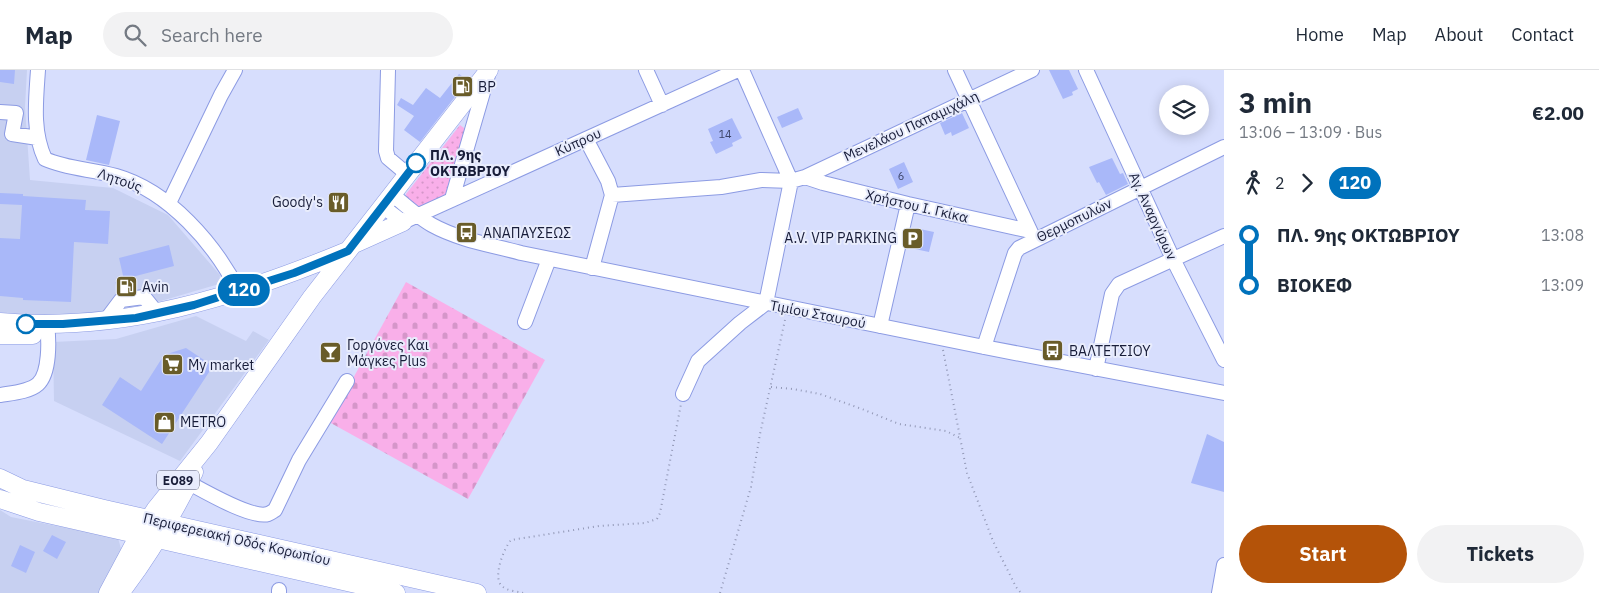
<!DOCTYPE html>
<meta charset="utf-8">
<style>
:root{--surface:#fff;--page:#f2f2f3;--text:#1f2937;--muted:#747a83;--line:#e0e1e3;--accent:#b45309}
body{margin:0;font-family:"IBM Plex Sans",sans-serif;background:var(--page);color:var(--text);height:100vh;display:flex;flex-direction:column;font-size:19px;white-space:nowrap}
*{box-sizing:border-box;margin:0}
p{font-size:16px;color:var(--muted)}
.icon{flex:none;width:28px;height:28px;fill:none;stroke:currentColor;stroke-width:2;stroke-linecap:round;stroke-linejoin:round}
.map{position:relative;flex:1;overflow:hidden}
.side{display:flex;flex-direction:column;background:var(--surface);width:375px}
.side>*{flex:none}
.badge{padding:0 10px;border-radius:16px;font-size:18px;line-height:32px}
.tools{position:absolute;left:1159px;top:15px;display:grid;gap:10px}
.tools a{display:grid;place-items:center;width:50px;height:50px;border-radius:50%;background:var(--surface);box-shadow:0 2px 12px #0003;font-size:25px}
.map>.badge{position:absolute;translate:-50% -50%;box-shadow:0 0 0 2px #fff}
.legs{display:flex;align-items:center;gap:8px;height:55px;padding:0 15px;font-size:16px}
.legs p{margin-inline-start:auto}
.summary{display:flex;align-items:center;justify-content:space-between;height:85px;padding:0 15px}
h1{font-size:28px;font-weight:700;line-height:38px}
.action{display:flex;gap:10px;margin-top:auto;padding:10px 15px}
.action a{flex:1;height:58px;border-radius:30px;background:var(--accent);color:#fff;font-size:20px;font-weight:700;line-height:58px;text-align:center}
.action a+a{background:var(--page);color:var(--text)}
ul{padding:0 15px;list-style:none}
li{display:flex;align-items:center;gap:18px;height:50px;font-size:19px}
li i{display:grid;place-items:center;width:8px;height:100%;margin:0 6px;background:currentColor}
li i::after{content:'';width:12px;height:12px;margin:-6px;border:4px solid;border-radius:50%;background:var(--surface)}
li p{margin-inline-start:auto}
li:first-child i{background:linear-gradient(#0000 50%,currentColor 0)}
li:last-child i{background:linear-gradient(currentColor 50%,#0000 0)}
header{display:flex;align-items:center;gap:30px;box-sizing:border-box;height:70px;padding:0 25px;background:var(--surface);border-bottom:1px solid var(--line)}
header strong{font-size:24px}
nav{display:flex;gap:28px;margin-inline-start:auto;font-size:18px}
.search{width:350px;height:45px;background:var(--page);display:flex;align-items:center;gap:12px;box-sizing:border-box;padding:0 18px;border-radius:28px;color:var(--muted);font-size:19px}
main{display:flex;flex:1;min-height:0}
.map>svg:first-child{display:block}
.built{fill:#c7d0f1}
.cemetery{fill:url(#cemetery-stones)}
.park{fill:url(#park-dots)}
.building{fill:#a9b8f9}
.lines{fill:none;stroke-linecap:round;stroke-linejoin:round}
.minor-casing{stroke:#8c9be3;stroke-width:16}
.major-casing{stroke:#8c9be3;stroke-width:19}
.path{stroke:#9298b6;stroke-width:2;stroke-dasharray:1 4;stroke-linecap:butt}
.minor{stroke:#fff;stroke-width:14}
.major{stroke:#fff;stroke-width:18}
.line-1-casing{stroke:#fff;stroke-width:11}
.line-1{stroke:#0072bc;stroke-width:8}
.stop-1-dot{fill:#fff;stroke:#0072bc;stroke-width:2.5}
.labels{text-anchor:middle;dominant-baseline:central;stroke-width:4;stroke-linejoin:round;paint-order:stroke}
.number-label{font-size:11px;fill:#3c4469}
.shield{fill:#e8ecfc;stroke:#565b74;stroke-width:1}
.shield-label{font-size:12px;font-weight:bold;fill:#181d39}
.poi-label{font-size:14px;fill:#181d39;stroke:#e8ecfc;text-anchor:start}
.street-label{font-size:14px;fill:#181d39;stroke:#e8ecfc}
.stop-label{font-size:14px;font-weight:bold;fill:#181d39;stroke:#e8ecfc;text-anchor:start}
</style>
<header>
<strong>Map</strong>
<div class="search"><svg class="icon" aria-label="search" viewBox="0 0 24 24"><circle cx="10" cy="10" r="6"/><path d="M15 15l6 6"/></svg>Search here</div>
<nav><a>Home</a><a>Map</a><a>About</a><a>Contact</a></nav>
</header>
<main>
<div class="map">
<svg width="1224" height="523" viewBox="0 0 1224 523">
<defs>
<pattern id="cemetery-stones" width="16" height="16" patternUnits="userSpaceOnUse" patternTransform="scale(1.25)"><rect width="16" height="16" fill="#f9afe9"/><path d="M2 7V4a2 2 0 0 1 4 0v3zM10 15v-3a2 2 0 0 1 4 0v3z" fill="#d596c9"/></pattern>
<pattern id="park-dots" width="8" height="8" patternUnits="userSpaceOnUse" patternTransform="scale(1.25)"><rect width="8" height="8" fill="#f9afe9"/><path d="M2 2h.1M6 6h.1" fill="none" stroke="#d596c9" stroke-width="1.8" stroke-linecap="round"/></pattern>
</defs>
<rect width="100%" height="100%" fill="#d7defd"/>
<!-- built -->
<path class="built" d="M0,0h27l-2,37 5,73 83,8 55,27 52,60 -1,9 -58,17 -55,12 -75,4 -31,-5z
M196,246l50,25 7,-10 16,9 -89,121 -126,-60 -1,-59 63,-3z
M0,440l11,7 107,21 5,18 -21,37h-102z"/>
<!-- cemetery -->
<path class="cemetery" d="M406,212l139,78 -77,139 -139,-77z"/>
<!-- park -->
<path class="park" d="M460,55l4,3 1,9 -17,56 -30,16 -12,-9v-6z"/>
<!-- building -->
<path class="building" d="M0,0h15l-1,14 -14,-2z
M1049,0h20l9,19 -6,3 1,3 -10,4z
M459,4l9,6 -48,62 -16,-12 10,-14 -17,-11 4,-7 12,7 13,-17 14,10z
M798,38l5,11 -21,9 -5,-11z
M962,43l7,15 -17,8 -1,-4 -6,3 -5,-12z
M97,45l23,6 -11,44 -23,-5z
M732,48l10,20 -10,5 1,3 -17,8 -6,-12 3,-1 -5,-12z
M1112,88l8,16 3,-1 5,11 -22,11 -7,-13 -2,1 -8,-16z
M904,92l9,20 -15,7 -9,-20z
M0,123l23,1v2l63,4 -1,10 25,1 -2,33 -34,-2 -3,60 -48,-2v-2l-23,-2v-58l20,1 2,-34 -22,-1z
M915,158l19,4 -5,20 -19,-4z
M169,175l5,21 -42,11 3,12 -17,3 -3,-10 9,-2 -5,-22z
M186,278l27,18 -51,78 -60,-39 18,-28 21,14 23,-36z
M1207,364l17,8v50l-33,-9z
M52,465l14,7 -9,17 -14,-8z
M20,475l15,7 -9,21 -15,-7z"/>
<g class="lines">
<defs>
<path id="minor" d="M38,0c-2,30 -6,61 7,89 22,10 47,10 71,17 53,15 99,68 123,116
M388,0l-2,81 2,7 19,16
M646,0l16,35
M742,0l49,111
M955,0l78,167
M1086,0l87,189 51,101
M0,42l16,1 -4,21 26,4
M586,69l22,42 4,14 -20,73
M805,107l18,6 85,21 122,27
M392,124c13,11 26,23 40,31 27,15 60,20 89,28l463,94 240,46
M612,125l109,-8 40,-7 30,1 14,-4 227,-107
M452,129l36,-124
M169,133l52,-108 14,-25
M382,136l21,16 335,-152
M106,250l15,-20 23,-3 13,16
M525,252l24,-63
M880,256l28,-122
M984,277l31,-94 4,-5 205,-101
M1096,299l16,-75 7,-10 105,-48
M683,324l15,-33 42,-38 26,-20 25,-122
M0,325c12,-2 29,-3 38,-11 12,-11 11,-44 9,-59
M189,413c15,8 63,36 79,31 3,-1 5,-3 7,-4l24,-50 48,-79
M279,523v-3
M1219,523l5,-28"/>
<path id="major" d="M354,174l49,-22
M0,252c121,11 236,-25 347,-71
M0,265h33
M0,408l23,11 81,20 373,84
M0,429l39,13 357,81
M108,523l31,-58 16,-25 54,-67 103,-146 177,-227
M120,523c29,-37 53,-79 74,-121"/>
</defs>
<!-- minor casing -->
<use href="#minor" class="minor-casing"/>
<!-- major casing -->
<use href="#major" class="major-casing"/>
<!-- path -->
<path class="path" d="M943,280l24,123 26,68 23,46 5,6
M771,317l22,2 27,5 42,15 37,15 47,7 14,7
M523,523c-7,-2 -17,-2 -22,-8 -8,-9 3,-37 10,-45l88,-14 46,-3 12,-4 3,-6 21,-109
M720,523l31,-106 9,-53 25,-114"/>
<!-- minor -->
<use href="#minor" class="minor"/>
<!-- major -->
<use href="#major" class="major"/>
</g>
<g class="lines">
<defs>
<path id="line-1" d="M26,254h37l73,-6 58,-13 100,-32 54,-22 68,-88"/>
</defs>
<!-- line-1 casing -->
<use href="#line-1" class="line-1-casing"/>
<!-- line-1 -->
<use href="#line-1" class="line-1"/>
</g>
<!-- icons -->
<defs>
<symbol id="fuel-square" viewBox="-11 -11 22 22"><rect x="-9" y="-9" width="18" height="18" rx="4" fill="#695c29" stroke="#e8ecfc"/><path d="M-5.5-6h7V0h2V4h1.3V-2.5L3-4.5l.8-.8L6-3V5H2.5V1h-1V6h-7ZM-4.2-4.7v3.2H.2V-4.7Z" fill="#fff"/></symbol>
<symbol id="restaurant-square" viewBox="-11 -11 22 22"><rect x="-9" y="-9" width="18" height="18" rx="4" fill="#695c29" stroke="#e8ecfc"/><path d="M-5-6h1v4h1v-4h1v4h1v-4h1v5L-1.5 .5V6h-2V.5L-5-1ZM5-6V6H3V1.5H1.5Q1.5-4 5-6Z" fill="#fff"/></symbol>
<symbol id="bus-square" viewBox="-11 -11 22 22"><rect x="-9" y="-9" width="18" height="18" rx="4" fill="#695c29" stroke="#e8ecfc"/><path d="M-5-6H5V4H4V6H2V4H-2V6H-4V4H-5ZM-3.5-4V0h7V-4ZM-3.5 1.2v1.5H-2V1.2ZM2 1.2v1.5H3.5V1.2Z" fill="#fff"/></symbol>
<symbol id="parking-square" viewBox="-11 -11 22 22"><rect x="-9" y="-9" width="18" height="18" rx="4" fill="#695c29" stroke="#e8ecfc"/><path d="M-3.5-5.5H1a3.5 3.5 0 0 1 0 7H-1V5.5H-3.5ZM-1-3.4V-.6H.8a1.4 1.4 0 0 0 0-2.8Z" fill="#fff"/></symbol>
<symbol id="bar-square" viewBox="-11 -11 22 22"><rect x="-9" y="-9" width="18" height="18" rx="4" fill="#695c29" stroke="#e8ecfc"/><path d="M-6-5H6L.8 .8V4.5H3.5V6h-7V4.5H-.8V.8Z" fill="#fff"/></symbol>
<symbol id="supermarket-square" viewBox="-11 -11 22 22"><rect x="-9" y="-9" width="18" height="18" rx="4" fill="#695c29" stroke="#e8ecfc"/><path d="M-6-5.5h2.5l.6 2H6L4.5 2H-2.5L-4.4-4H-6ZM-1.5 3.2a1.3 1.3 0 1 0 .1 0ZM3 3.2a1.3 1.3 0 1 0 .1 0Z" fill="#fff"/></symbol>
<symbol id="shop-square" viewBox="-11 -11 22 22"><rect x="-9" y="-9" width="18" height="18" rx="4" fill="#695c29" stroke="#e8ecfc"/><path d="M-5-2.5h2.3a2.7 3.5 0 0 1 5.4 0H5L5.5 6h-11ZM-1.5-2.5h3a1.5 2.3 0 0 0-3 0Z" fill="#fff"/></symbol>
</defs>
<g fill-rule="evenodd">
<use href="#fuel-square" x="450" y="4" width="25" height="25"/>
<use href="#restaurant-square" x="326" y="120" width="25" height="25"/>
<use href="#bus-square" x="454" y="150" width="25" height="25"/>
<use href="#parking-square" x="900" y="156" width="25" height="25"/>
<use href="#fuel-square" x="114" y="204" width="25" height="25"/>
<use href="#bus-square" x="1040" y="268" width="25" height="25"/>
<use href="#bar-square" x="318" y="270" width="25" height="25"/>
<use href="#supermarket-square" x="160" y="282" width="25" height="25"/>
<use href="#shop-square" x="152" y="340" width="25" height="25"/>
</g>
<!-- markers -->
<g class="stop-1-dot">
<circle cx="416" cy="93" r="9"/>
<circle cx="26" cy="254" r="9"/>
</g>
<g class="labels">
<!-- number labels -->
<g class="number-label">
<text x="725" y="64">14</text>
<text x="901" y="106">6</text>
</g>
<!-- shield labels -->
<rect class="shield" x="157" y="400.5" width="42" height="19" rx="4"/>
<g class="shield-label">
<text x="178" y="410">ΕΟ89</text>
</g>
<!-- poi labels -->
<g class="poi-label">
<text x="478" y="17">BP</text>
<text x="323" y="132" text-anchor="end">Goody's</text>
<text x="483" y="163">ΑΝΑΠΑΥΣΕΩΣ</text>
<text x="897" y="168" text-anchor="end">A.V. VIP PARKING</text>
<text x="142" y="217">Avin</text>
<text x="347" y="275">Γοργόνες Και<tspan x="347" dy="16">Μάγκες Plus</tspan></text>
<text x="1069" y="281">ΒΑΛΤΕΤΣΙΟΥ</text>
<text x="188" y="295">My market</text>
<text x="180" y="352">METRO</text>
</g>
<!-- street labels -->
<g class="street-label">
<text transform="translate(911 56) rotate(-25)">Μενελάου Παπαμιχάλη</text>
<text transform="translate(578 72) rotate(-24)">Κύπρου</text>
<text transform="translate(120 110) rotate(19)">Λητούς</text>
<text transform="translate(917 136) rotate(13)">Χρήστου Ι. Γκίκα</text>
<text transform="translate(1153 146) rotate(65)">Αγ. Αναργύρων</text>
<text transform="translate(1074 150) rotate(-26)">Θερμοπυλών</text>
<text transform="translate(818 244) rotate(11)">Τιμίου Σταυρού</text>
<text transform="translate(237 469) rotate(13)">Περιφερειακή Οδός Κορωπίου</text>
</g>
<!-- stop labels -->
<g class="stop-label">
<text x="430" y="85">ΠΛ. 9ης<tspan x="430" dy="16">ΟΚΤΩΒΡΙΟΥ</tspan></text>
</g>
</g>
</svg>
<div class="tools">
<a><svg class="icon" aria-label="layers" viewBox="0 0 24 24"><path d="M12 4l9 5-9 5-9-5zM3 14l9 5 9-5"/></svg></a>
</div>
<b class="badge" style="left:244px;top:220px;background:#0072bc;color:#fff">120</b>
</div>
<section class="side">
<div class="summary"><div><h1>3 min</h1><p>13:06 – 13:09 · Bus</p></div><b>€2.00</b></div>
<div class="legs"><svg class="icon" aria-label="walk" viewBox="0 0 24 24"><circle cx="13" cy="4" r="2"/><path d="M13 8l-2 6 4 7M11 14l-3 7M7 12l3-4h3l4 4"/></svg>2<svg class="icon" aria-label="forward" viewBox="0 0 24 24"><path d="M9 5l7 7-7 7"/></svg><b class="badge" style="background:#0072bc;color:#fff">120</b></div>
<ul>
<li><i style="color:#0072bc"></i><b>ΠΛ. 9ης ΟΚΤΩΒΡΙΟΥ</b><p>13:08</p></li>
<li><i style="color:#0072bc"></i><b>ΒΙΟΚΕΦ</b><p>13:09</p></li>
</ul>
<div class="action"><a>Start</a><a>Tickets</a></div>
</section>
</main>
